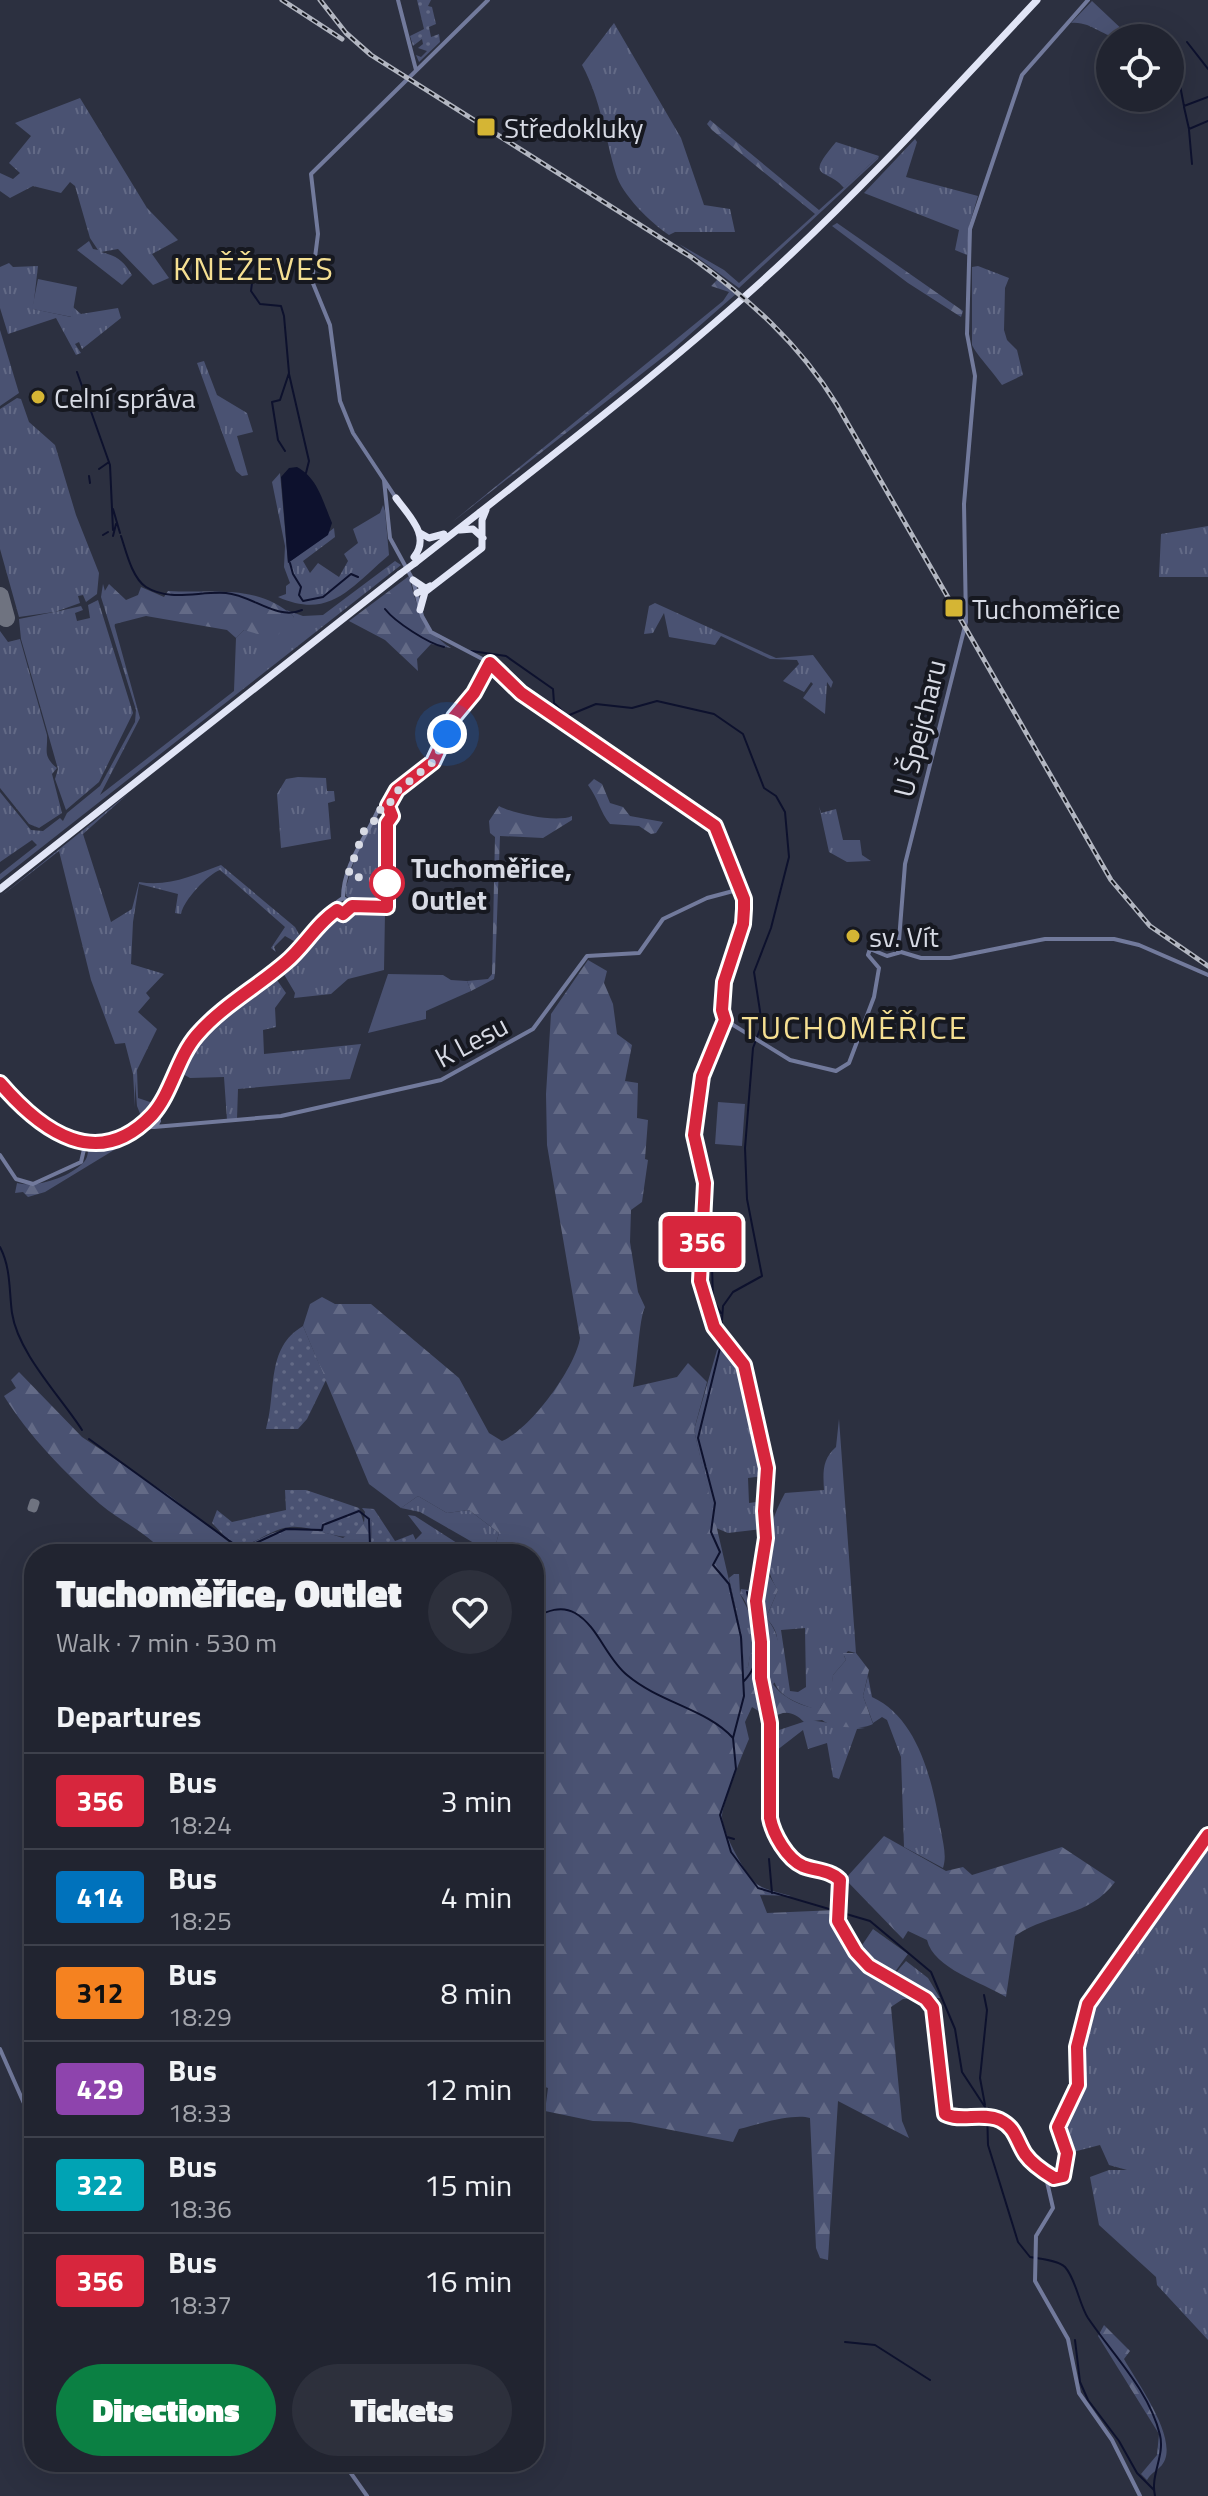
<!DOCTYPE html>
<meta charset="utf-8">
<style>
:root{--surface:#212430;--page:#2d303c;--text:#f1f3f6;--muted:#a2a4ab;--line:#3e414c;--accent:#0b8043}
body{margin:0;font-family:"Titillium Web",sans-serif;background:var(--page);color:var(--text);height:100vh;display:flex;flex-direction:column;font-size:30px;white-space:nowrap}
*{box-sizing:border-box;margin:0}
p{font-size:26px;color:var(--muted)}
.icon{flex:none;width:44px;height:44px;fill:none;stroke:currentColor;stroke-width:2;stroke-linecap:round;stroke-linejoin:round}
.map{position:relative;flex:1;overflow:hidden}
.drawer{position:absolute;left:24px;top:1544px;width:520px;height:928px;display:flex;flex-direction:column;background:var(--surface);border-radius:32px;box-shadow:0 8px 32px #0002,0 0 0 2px var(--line)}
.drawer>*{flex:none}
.badge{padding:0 16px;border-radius:6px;font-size:28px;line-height:52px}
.fabs{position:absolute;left:1096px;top:24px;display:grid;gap:16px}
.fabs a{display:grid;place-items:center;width:88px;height:88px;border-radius:50%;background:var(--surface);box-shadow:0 8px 32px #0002,0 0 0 2px var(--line);font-size:40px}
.you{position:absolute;width:40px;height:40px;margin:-20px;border:6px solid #fff;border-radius:50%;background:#1a73e8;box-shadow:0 0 0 12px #1a73e833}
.map>.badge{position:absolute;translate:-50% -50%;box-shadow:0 0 0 4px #fff}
h2{padding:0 32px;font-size:30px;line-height:72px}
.round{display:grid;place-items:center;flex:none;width:84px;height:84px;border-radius:42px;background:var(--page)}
.summary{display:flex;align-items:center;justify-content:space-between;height:136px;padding:0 32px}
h1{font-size:38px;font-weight:800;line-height:60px}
.action{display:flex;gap:16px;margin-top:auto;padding:16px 32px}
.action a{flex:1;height:92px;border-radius:48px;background:var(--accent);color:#fff;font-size:32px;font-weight:800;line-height:92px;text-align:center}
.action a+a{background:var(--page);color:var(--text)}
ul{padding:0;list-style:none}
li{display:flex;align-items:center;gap:24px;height:96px;padding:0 32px;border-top:2px solid var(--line)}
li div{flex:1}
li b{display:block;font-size:30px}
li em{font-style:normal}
li .badge{min-width:88px;font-weight:700;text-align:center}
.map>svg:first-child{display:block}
.grass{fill:url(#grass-tufts);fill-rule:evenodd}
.forest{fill:url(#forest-firs)}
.park{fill:#4a5272}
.garden{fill:url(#garden-dots)}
.water{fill:#0d112d}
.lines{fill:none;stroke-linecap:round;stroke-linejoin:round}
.stream{stroke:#0d112d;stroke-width:2}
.taxiway{stroke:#6f7380;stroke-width:7}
.runway{stroke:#6f7380;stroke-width:18}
.minor{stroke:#727a9c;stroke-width:4}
.highway{stroke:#e1e5f6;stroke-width:7}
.rail-casing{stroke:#b2b6c1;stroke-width:5}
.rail{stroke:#161820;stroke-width:2;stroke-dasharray:6;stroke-linecap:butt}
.highway-bridge{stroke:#e1e5f6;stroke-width:7}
.line-casing{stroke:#fff;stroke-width:18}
.line{stroke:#d7263d;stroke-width:12}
.walk{stroke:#d7dae4;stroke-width:8;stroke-dasharray:0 14.4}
.poi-dot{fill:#d5b534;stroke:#161820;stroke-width:3}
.stop-dot{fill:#fff;stroke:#d7263d;stroke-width:4}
.labels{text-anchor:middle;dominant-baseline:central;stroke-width:8;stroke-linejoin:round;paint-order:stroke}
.poi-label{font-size:28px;fill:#d7dae4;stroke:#161820;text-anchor:start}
.street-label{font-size:28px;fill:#d7dae4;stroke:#161820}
.stop-label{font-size:28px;font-weight:bold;fill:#d7dae4;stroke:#161820;text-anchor:start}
.quarter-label{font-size:32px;letter-spacing:2px;fill:#f5df92;stroke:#161820}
</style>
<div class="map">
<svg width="1208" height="2496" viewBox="0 0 1208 2496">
<defs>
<pattern id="grass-tufts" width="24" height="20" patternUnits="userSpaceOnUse" patternTransform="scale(2)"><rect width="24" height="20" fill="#4a5272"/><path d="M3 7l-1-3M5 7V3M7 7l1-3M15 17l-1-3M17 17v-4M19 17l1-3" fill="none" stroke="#636a86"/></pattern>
<pattern id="forest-firs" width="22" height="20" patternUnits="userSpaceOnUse" patternTransform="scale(2)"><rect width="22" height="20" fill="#4a5272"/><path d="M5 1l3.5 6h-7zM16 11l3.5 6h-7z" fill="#636a86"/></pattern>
<pattern id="garden-dots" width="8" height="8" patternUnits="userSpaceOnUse" patternTransform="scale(2)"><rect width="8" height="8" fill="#4a5272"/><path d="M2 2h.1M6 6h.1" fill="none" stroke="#636a86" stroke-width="1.8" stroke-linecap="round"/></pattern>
</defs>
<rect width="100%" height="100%" fill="#2c3040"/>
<!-- grass -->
<path class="grass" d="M1092,1l35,33 -4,4c-21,0 -31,-17 -52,-15z
M614,23l67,115 23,67 26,4 5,23h-60l-6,3c-18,-12 -47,-40 -53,-61 -11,-37 -15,-74 -34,-109z
M80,98l67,110 31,32 -26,14 17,24 -16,7 -35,-36 -17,3c16,4 22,8 31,23l-10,10 -45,-35 12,-9 4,8 5,1 -8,-12 -15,-52 -5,-4 -9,11 -28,-7 -23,12 -10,-7v-18l13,6 7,-6 -11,-10 22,-27 -16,-13z
M915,139l2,3 -11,35 72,19 -9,30 -2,29 -12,-5 4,-20 -95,-37z
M836,142l43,14 -35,32c-17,-21 -41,-7 -8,-46z
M9,263l4,4 25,-1 -5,43 38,8 2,-10 8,7 37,-6 3,10 -39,31 -3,-7 -4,2 6,9 -5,2 -20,-37 -48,16 -8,-26v-41z
M978,266l31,12 -4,10 -1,42 3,10 10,10 6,25 -21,10c-9,-13 -26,-31 -30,-40v-78z
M0,330l19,63 -19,13z
M204,361l13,34 30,18 6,19 -16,4 11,39 -6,1 -6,-5 -39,-108z
M17,398l4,1 8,23 26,23 21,70 23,58 -2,21 -11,8 -3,-7 -5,1 2,7 -25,9 26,-6 2,4 -8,3 2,8 13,-3 -2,-13 10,-5 35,113 -34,69 -33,28 -11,-31 3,-10 -37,-130 -2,-20 35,-7 -35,5 -19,-68v-140z
M280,473l8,90 46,-35 1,9 -32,24 7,12 8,-10 21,14 9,-16 -4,-7 14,-11 -5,-14 27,-16 3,-8 2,6 4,44c-39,33 -59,65 -111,42l8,-3v-8l4,-3 -6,-16 1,-21 -13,-64z
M1208,526v51h-49l2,-43z
M395,561l6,4 -401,315v-6l37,-29 -5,-5 -32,22v-70l31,38 12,1 17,-13 3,3 4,-8 33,-27 35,-64 1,-12 -35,-113 2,-13 37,134 -40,77 134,-104 2,-53 8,-8 16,2 34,-15 -8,-7 17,6 20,-1z
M655,603l121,55 37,-3 20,27 -2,6 -4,-6 -2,32 -22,-16 10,-14 -2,-2 -7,10 -21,-11 16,-17 -2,-4 -27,-1 -49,-23 -6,9 -46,-8 -5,-24 -11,20 -9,1 5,-28z
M0,631l8,11 12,-3 27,96c1,15 -5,21 10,33l-5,6 10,39 -23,15 -10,-4 -29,-36z
M298,777l28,1 1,13h7l1,10 -7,2 3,36 -50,9 -4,-54 9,-15z
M129,793l-46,41 28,88 21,-13 7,-27c31,5 54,-7 82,-17l74,62 5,9 8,2 -9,6 -14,-8 -11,11 2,5 -5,-4 14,-21 -65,-57c-12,4 -37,31 -39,44l-6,-1 3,-19 -39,-10 -6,38 -2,42 33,10 -18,19 4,5 -12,14 19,17 -20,41 1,28 15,5 18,-25 -19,35 -9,8 -6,-15 -2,-25v26l-2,-33 -8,-31 -10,1 -24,-64 -32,-129 -59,46z
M819,806l2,7 15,-4 7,31h17l2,15 9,6 -24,1 -18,-10z
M377,823l9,7 -2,73 -28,2 -10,-9 -1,-6 13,-41 14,-25z
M357,909h25l3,3 -1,58 -36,9 -17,15 -37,4 1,-5 -13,-22 38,-35 13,-19 14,-1z
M275,977l11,16 -11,15 1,19 -13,3 1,24 97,-10 -11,35 -112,10 -1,30 -10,1 -3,-43 -34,1 -9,-5 19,-33 4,-1 25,-30z
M724,1344l14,20 27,106 -2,6 -15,2 1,25 14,-2 -1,28 -34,4 -12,-5 -22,-98 23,-80z
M839,1419l17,234 -8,-2 -4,5 2,4 -13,15 -1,14 -12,19 -5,1c-80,-24 -13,-56 -49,-91l12,-28c-20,-28 -9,-68 7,-97l39,-3c-1,-17 -2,-31 12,-43zM805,1628l1,59 -8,5 -8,-1 -9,-61z
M418,1496l29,17 22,-3 30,23 -6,21 -73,-42 -19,-4z
M408,1515l7,1 59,38h-52l-7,-14 7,-7z
M734,1574h5l1,20 10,20 3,25 -5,28 -4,2 -2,-32 -13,-59z
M868,1676l4,21c48,22 61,88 69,134 2,12 6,25 2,37l-39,-21 -3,-90 -14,-37 -5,-3 -9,6 -10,-27z
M809,1720l56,8 -8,1 -18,50 -6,-2 -6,-34 -19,6 -5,-19 -31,24 1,-22z
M1208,1840v500l-51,-55 -1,-8 -57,-52 -9,-48 19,-7h18l-18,-5 -9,-20 -27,7 -10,-23 18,-45v-48l13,-37z
M906,1961l22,17 12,20h-8l-39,-22z"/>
<!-- forest -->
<path class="forest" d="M710,120l109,90 60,-54 -1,3 -139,129 -60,-44 45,26 15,13 76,-69 -103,-84 -5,-6z
M837,223l126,88 -2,6 -53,-34 -76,-57z
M718,279l19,14 -65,57 -221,173 272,-222 6,-9 -18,-6z
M409,576c8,32 13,53 42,72l-20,-4 -14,15 1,12 -33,-31 -36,-19z
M109,584l17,16 12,-5 3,-8 23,10 4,-6c44,3 90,-8 126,26l-20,22 -30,-9 -8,8 -9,-8 -81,-14 -31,8 -2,5 -10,-35z
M594,779l8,5 8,19 13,4 7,9 33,6 -7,11 -5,1 -12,-8 -29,-2c-10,-12 -11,-24 -22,-39z
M499,806c15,8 58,17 73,10v4l-29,18 -43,-2 -5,137 -1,6 -23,12 -4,-10 21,-2 4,-5 3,-137 -5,-4 -1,-12z
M588,960l19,11 -3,12 9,21 4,30 15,11 -7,36 13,2 -1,35 11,2 -3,39 3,1 -6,42 -11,8 -1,32 8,50 7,15c-6,11 -8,62 -12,80l44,-10 11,-14 19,19 -13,48 48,206 2,32 4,-1c4,-23 8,-55 -8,-73l1,-5 7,1 7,8 6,23 -3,-20 7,-7 -3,-30 5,-18 -2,23 13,21 -12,28c14,14 16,40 15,59l-8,7c8,13 32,25 47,24l11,-19 2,-14 13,-15 -3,-7h13l13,17 -6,26 10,28c-11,6 -41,4 -51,-4l-18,2c-10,-10 -20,-13 -32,-3l-20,-12 -7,15 4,17c-5,11 -26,64 -27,76 -1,15 25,65 38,71 9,5 21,7 31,10l-31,-1 7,18 69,-3c3,32 27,51 51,70l6,-4 39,22 -29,1 -12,8 11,114 7,17 -71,-37 -10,159 -8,-2 -4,-10 -6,-130c-16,-5 -52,6 -71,11l-6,13 -103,-20 -37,-1 -48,-10 3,-23 -14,-5v-529h-41l6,-21 -30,-23 -22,3 -29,-17 -17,12 -32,-24 -66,-158 7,-22 12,-7 13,7h36l88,74 30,55 13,8c28,-11 74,-74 78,-103l-33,-193 -1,-51 5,-80z
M89,1145l30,2 -74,45 -17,5 -5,-5 -8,1 2,-10c19,5 51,-5 66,-20 5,-4 5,-12 6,-18z
M19,1372l63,65 88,59 65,51c14,-1 19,-6 31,-11 25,-12 52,-7 77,2l21,-15 1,-12 7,10 -1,21 12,4 4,8h-222c-18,-22 -44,-32 -65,-50 -35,-31 -72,-69 -96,-108l12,-8 -5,-8z
M884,1836l62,35 17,-4 9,8 90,-28 53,35c-27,36 -65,30 -100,54l-9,61c-24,-15 -72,-28 -79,-57l-19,-9 -5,8 -58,-60z
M1104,2325l26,26 -6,8c12,22 60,86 36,108 -5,5 -9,6 -13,13l-6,-6 16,-19 2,-21 -61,-98z"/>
<!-- park -->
<path class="park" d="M38,279l39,8 -5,30 -40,-8z
M388,974l55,1 8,5 16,1 4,10 -45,20v8l-58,14z
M718,1102l27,2 -3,42 -27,-2z
M873,1929l35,25 -16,22 -34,-25z"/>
<!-- garden -->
<path class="garden" d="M417,0h14l-3,6 4,1 4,17 -7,3 2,10 8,-3 1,8 -21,20 -3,-7 5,2 6,-6 -9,-3 5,-4 -1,-5 -9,7 -3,-10 14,-7z
M303,1326l23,54 -19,39 -9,10h-32c11,-37 -1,-81 37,-103z
M285,1490h21l53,18 5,15 -10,13c-21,4 -41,-11 -64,-9 -20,2 -34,18 -55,20l-23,-24 5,-13 15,12 54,-12z
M362,1508l12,1 21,32 18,-7 9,20h-35l-4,-8 -12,-1 1,-24z"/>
<!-- water -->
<path class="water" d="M297,467c21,11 26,35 35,56l-4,12 -40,28 -7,-86 8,-9z"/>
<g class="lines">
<!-- stream -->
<path class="stream" d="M1187,42l21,27
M1178,75l6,31 24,-9
M1184,107l5,22 19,-8
M1189,130l3,34
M252,283l-1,8 9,13 21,2 3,10 5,57 -9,27 -8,2 6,38 7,11
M77,372l33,93 3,65
M289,374l20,87 -3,12
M99,469l10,-7
M89,476l1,7
M113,509l7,24
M103,535l5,-3
M113,536l3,-12
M121,536c5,15 11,42 25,51 24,15 53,4 80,6 26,2 51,28 76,17
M290,563l3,11 8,13 -2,8 4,6 20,-4 28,-23 7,3
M385,609c10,13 44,35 59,38
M471,651l35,5 47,33 1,14 13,13 29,-12 36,4 25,-7 57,13 29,20 21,54 12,8 9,16 4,45 -18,71 -17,44 8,52 -9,24 -8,100 2,51 15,77 -29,16 -10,14 -3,42 -22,90 17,65 -4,29 9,20 -7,13 16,19 12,53 3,59 -11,42 3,31 -16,46 11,37 27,36 112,33 61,51 24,57 7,43 25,38 1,35 30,97 12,15c10,2 28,3 35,10 11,12 14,37 23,51 25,37 61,72 72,117 5,21 -10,40 -5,61
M0,1247c11,21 9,44 12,66 6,40 48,83 70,117
M712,1265l1,35 8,13
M89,1439l149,108 7,1 41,-19 36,1 1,-5 36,-14 10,8 1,26 14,9
M534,1618c13,-7 27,-13 41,-5 23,13 31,45 52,62 33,28 80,34 106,63
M744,1681c24,-24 9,-60 3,-89
M727,1837l7,2
M769,1859l3,34
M984,1995l3,15 -7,68 5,27
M1075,2340l5,42 8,18 31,41 18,32 17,17
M845,2342l30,3 55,35"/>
<!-- taxiway -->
<path class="taxiway" d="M33,1502l3,1 -2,6 -3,-1z"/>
<!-- runway -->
<path class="runway" d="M0,596l6,22"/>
<!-- minor -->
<path class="minor" d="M398,0l18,70
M384,480l6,58 23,42 9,36 9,16 59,31 64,54 157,105 33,77c2,38 -36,84 -19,121
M396,498l-43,-65 -13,-32 -10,-76 -18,-44 6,-47 -7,-60 177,-174
M376,819l6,5 7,-3 2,-6 -4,-6 10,-19 36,-28 21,-45 24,-29 12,-25
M337,910l7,4 6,-4v-8l-7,-4
M898,953l7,-89 61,-242 -2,-118 11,-128 -8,-42 3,-105 52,-154 66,-75
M725,1020l-23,56 -8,59 11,48 -5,98 12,42 32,42 21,89 1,84 -10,63 5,41v36l9,49v91l4,14 23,31 35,10 8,7 -2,41 17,30 14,15 57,33 7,9 12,106 45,3 21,9 13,27 30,25
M725,1020l65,40 46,11 13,-8 25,-66 5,-29 -11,-13 2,-6 17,7 14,-4 20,6h29l95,-19h69l25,6 69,30
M0,1083c25,29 71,72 114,59 15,-4 26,-14 42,-16l3,-5 -2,-12
M154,1127l127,-11 160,-36 92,-51 54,-73 52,-3 24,-34 44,-21 30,-8
M135,1132l18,-19 44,-78 34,-34 53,-37 53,-54 -1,-7 7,-5c0,-33 24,-62 35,-88l9,-1
M0,1155l16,24 17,5 48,-22 5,-21
M0,2049l34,77
M1045,2173l8,35 -17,28 -1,45 33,58 11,54 33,47 28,56
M1054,2178l9,-2 4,-23 -9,-26 20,-42 -1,-38 11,-43 120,-169
M343,2462l24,34"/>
<!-- highway -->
<path class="highway" d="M396,498c13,18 35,38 18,59
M460,530l13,-1 10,9
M420,533l9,5 15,-4
M415,563c117,-92 236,-182 347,-282 97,-88 185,-185 275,-281
M413,580l12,8
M417,593l13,-7
M420,610l5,-18 57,-44v-28l4,-10
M0,889l400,-315"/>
<defs>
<path id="rail" d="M282,0l60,39
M320,0l26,33 25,22 320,202c58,42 108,86 146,148l274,475 39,46 58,40"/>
</defs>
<!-- rail casing -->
<use href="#rail" class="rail-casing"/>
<!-- rail -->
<use href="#rail" class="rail"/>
<!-- highway-bridge -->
<path class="highway-bridge" d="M400,574l15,-11"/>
</g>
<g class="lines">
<defs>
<path id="line" d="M0,1083c42,49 98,89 152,32 20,-22 25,-57 45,-80 26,-30 59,-47 89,-73 18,-15 31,-39 51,-52l6,4 9,-8 35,1v-84l5,-7 -4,-10 9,-16 36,-28 21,-45 20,-24 16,-30 31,30 194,133 29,73v10l-1,15 -19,58 -2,28 3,10 -23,56 -8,59 11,48 -5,98 14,46 30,38 23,103 -3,43 2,27 -10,63 5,41v36l9,45v95c3,16 17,41 33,48 13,5 27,4 37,14l-2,41 18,31 13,14 57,33 7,9 12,106c15,8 37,-2 55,6 16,8 16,20 25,34 7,10 19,18 29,24l9,-2 4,-23 -9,-26 20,-42 -1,-38 11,-43 120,-169"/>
</defs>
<!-- line casing -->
<use href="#line" class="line-casing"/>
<!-- line -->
<use href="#line" class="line"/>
<!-- walk -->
<path class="walk" d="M387,883l-39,-8 16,-44 12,-12 2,-9 9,-1 8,-16 38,-31 14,-28"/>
</g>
<!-- markers -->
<g class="poi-dot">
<rect x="476" y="117" width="20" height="20" rx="4"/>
<circle cx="38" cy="397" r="8"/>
<rect x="944" y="598" width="20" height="20" rx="4"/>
<circle cx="853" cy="936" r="8"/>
</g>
<circle class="stop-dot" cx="387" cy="883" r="16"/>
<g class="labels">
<!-- poi labels -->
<g class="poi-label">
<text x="504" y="127">Středokluky</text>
<text x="54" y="397">Celní správa</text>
<text x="972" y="608">Tuchoměřice</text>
<text x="869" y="936">sv. Vít</text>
</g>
<!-- street labels -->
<g class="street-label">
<text transform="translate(919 728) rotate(-76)">U Špejcharu</text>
<text transform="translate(471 1041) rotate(-28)">K Lesu</text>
</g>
<!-- stop labels -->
<g class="stop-label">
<text x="411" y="867">Tuchoměřice,<tspan x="411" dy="32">Outlet</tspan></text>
</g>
<!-- quarter labels -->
<g class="quarter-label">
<text x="254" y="268">KNĚŽEVES</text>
<text x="855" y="1027">TUCHOMĚŘICE</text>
</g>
</g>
</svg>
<div class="fabs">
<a><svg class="icon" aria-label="locate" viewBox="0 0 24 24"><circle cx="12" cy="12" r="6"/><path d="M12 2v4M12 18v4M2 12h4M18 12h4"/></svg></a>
</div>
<div class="you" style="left:447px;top:734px"></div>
<b class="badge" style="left:702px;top:1242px;background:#d7263d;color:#fff">356</b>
<section class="drawer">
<div class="summary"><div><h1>Tuchoměřice, Outlet</h1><p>Walk · 7 min · 530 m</p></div><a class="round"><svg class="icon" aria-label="heart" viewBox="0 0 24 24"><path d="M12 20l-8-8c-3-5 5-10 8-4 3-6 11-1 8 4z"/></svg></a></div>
<h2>Departures</h2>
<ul>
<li><span class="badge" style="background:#d7263d;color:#fff">356</span><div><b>Bus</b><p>18:24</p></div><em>3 min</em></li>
<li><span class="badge" style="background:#0072bc;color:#fff">414</span><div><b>Bus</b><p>18:25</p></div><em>4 min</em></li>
<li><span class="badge" style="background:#f58220;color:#111">312</span><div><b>Bus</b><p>18:29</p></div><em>8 min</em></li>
<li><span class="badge" style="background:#8e44ad;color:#fff">429</span><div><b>Bus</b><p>18:33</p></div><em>12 min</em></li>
<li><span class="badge" style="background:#00a3b4;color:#fff">322</span><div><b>Bus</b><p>18:36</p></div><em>15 min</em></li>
<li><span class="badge" style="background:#d7263d;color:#fff">356</span><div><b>Bus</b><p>18:37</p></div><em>16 min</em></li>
</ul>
<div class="action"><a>Directions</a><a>Tickets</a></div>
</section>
</div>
